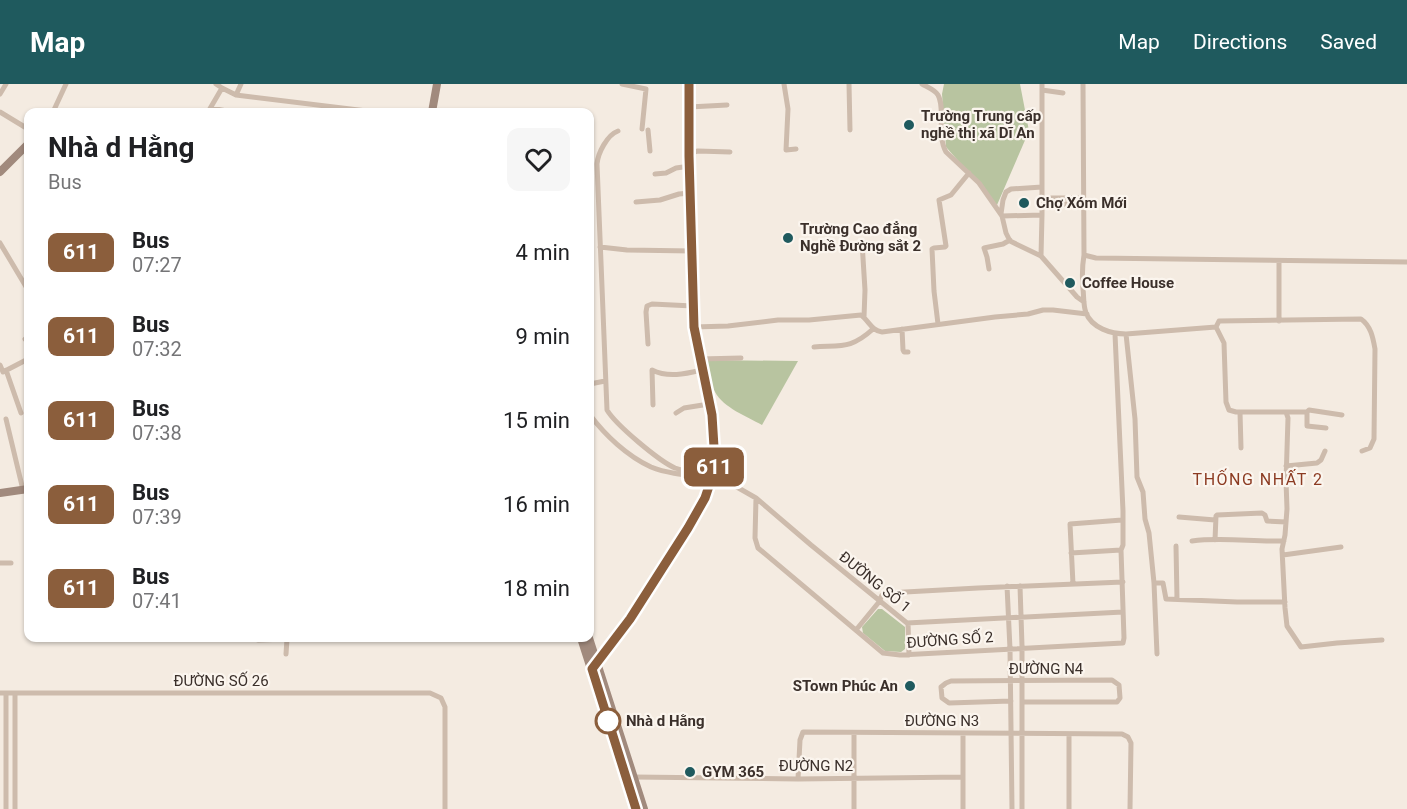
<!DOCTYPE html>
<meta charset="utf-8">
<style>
:root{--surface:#fff;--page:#f6f6f6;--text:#202124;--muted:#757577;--accent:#1f5a5e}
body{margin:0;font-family:Roboto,sans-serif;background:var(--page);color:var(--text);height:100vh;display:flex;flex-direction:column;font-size:22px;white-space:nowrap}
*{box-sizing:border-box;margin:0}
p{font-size:20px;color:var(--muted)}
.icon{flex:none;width:33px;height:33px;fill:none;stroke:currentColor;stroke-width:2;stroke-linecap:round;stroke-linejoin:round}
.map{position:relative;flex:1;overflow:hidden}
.side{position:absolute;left:24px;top:24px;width:570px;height:534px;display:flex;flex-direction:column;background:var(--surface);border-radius:12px;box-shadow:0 2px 4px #0004}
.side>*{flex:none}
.badge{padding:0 12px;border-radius:9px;font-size:21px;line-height:39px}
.map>.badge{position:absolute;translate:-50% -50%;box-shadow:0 0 0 3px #fff}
.round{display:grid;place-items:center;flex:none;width:63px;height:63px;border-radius:12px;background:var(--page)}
.overview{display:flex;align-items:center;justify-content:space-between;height:102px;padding:0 24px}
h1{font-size:28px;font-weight:700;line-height:45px}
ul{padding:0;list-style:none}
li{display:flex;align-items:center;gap:18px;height:84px;padding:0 24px}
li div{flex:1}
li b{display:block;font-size:22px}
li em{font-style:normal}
li .badge{min-width:66px;font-weight:700;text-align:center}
header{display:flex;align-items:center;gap:36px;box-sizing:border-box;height:84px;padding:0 30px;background:var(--accent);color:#fff}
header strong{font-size:28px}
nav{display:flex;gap:33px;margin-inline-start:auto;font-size:21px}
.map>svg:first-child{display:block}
.green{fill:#b8c4a0}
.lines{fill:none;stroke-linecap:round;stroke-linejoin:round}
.minor{stroke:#cdbbac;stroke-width:5}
.secondary{stroke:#a18a7d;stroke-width:8}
.line-casing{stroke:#fff;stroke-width:14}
.line{stroke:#8b5e3c;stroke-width:9}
.poi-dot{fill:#1f5a5e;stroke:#fbf5ee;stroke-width:2}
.stop-dot{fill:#fff;stroke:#8b5e3c;stroke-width:3}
.labels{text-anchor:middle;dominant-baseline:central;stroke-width:4.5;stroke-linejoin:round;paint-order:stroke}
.poi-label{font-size:15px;font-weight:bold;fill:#3b302b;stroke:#fbf5ee;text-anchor:start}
.street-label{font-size:15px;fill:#3b302b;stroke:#fbf5ee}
.stop-label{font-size:15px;font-weight:bold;fill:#3b302b;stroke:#fbf5ee;text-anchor:start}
.neighbourhood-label{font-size:16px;letter-spacing:1.5px;fill:#8c3b22;stroke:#fbf5ee}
</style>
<header>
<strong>Map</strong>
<nav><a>Map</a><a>Directions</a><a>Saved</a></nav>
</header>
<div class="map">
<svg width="1407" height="725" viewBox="0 0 1407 725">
<rect width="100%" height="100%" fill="#f4ebe1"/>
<!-- green -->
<path class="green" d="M944,0h76l9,47 -32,74 -51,-58 -4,-53z
M707,276l91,1 -36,64c-16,-9 -38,-17 -47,-33 -5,-9 -6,-22 -8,-32z
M878,525h4l23,18v22l-4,3 -16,-1 -22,-18 -1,-6z"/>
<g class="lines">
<!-- minor -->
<path class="minor" d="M216,0l6,4 14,7 139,17
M622,0l24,5 -4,40
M784,0l4,25 -2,41 10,-1
M849,0l1,46
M922,0c5,3 13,6 16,11 8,14 -2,39 8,57l33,31 23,33 4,17 4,8 31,15 36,41 7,5
M1083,0l1,171c-2,12 -2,22 -1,34 1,7 0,16 3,24 6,15 25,21 40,21l90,-7 8,16 2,59 3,8 7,2h71l2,-2 33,5
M1042,6l21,3
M0,10l6,-10
M236,11l5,-11
M689,23l38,-2
M211,24l21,4
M0,28l28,17
M53,28l13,-28
M208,28l14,-24
M648,46l2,21
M618,47c-11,4 -20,22 -21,33l10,246c9,15 52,51 68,58 11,4 25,4 37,6
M690,69l8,-2 32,1
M655,90l11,-1 10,-5 14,-2
M1042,114h41
M636,118l24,-2 19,-6 11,-1
M1042,120h41
M1001,130l2,-14 3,-8 5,-3 31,-2
M1002,132l40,-1
M862,158l3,48 -1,27
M0,159l28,47
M600,163l27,3 65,1
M1084,171l12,3 311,4
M1041,172l1,-41v-131
M1279,177v60
M989,185l-2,-12 -3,-9 19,-4 7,-4
M938,240l-4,-33 -2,-42 2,-1 11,-1 1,-1 -7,-46 12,-5 18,-22
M694,243l34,-1 50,-6h31l52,-5c8,6 11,16 21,17l113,-15 33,-3 15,-4h10l34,4
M1216,243l3,-6 142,-2c10,7 12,19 14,30l-1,90 -4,9 -8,3
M902,245l1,21 1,2h4
M1126,250l9,85 2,58 6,15 2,27 4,14 5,50 3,71
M25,255l3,-2
M648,260l-2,-32 1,-6 5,-2 41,2
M814,263c28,-2 37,2 59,-18
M700,275l41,-1
M0,281l3,7 25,-13
M6,286l15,43
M590,300l15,-3
M653,321l-1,-35c16,8 33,4 50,0
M1240,328l1,36
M1286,328l2,6 -2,63 1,28 -2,26 -3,14 3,59 2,18 14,21 36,-4 45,-3
M1307,328v14l19,2
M676,329l8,-5 25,-4
M590,331c15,20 37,41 61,52 17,7 37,8 56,10
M6,335l17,71
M1286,382l31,-3 4,-3 4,-9
M710,399l25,3 21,12 55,47 96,78 216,-11
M756,414l-1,40 3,10 125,105 17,2 223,-12 1,-5 -3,-88 2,-5v-34l-8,-177
M1179,433l36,3
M1215,456l1,-24 1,-1 45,-2 3,2 2,6 19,1
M1192,457c30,-4 61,1 92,0
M1176,462l1,53
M1071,469l50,-3
M1283,471l58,-8
M0,479h11
M1154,499h9l3,16 71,3h48
M1073,500l-3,-60 52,-4
M1007,502l3,63 2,160
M1020,502l2,60v163
M908,539l1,32
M856,546l23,-28 3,-7 5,-2 91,-5 145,-6
M258,554v2l29,-1 -1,15
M287,554v1l37,-1
M0,609h430l11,5 4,9v102
M1011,617l-62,2 -7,-5 -1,-11 5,-4 5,-2 161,-1 7,5 1,13 -3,4h-95
M854,649v76
M963,649v76
M634,693l164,2 165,-2
M798,695l2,-39 3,-8 319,2 6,3 3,6 -1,66
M6,725v-116
M15,725v-116
M1069,725v-75"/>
<!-- secondary -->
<path class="secondary" d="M432,28l5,-28
M0,88l28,-28
M0,409l28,-4
M581,554l55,171
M589,554l55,171
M592,585l38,-50 58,-90 17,-31 5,-15 5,-20 -3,-48 -18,-88 -5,-171v-72"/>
</g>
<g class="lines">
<defs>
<path id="line" d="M636,725l-44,-140 38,-50 58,-91 17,-30 5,-15 5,-20 -3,-48 -18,-88 -5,-171v-72"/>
</defs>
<!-- line casing -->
<use href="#line" class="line-casing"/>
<!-- line -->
<use href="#line" class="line"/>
</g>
<!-- markers -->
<g class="poi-dot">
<circle cx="909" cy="41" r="6"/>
<circle cx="1024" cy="119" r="6"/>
<circle cx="788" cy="154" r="6"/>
<circle cx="1070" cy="199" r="6"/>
<circle cx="910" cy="602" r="6"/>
<circle cx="690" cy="688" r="6"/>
</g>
<circle class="stop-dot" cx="608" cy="637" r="12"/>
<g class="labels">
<!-- poi labels -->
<g class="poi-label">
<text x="921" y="32">Trường Trung cấp<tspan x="921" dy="17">nghề thị xã Dĩ An</tspan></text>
<text x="1036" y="119">Chợ Xóm Mới</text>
<text x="800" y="145">Trường Cao đẳng<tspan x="800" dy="17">Nghề Đường sắt 2</tspan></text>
<text x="1082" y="199">Coffee House</text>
<text x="898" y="602" text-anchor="end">STown Phúc An</text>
<text x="702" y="688">GYM 365</text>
</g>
<!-- street labels -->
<g class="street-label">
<text transform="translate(875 498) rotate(39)">ĐƯỜNG SỐ 1</text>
<text transform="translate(950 556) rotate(-4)">ĐƯỜNG SỐ 2</text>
<text x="1046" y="585">ĐƯỜNG N4</text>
<text x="221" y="597">ĐƯỜNG SỐ 26</text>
<text x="942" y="637">ĐƯỜNG N3</text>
<text x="816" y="682">ĐƯỜNG N2</text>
</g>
<!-- stop labels -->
<g class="stop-label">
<text x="626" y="637">Nhà d Hằng</text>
</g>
<!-- neighbourhood labels -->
<g class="neighbourhood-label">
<text x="1258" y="395">THỐNG NHẤT 2</text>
</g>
</g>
</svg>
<b class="badge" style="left:714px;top:383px;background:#8b5e3c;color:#fff">611</b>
<section class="side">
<div class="overview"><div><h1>Nhà d Hằng</h1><p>Bus</p></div><a class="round"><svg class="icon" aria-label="heart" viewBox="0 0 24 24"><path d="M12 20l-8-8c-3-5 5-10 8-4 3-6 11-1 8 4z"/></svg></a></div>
<ul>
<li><span class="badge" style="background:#8b5e3c;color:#fff">611</span><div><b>Bus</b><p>07:27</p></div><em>4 min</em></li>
<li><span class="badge" style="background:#8b5e3c;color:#fff">611</span><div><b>Bus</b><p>07:32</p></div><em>9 min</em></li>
<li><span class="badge" style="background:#8b5e3c;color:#fff">611</span><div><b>Bus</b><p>07:38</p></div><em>15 min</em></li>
<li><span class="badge" style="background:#8b5e3c;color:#fff">611</span><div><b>Bus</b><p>07:39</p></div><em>16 min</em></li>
<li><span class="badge" style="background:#8b5e3c;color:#fff">611</span><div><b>Bus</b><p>07:41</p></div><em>18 min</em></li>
</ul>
</section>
</div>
